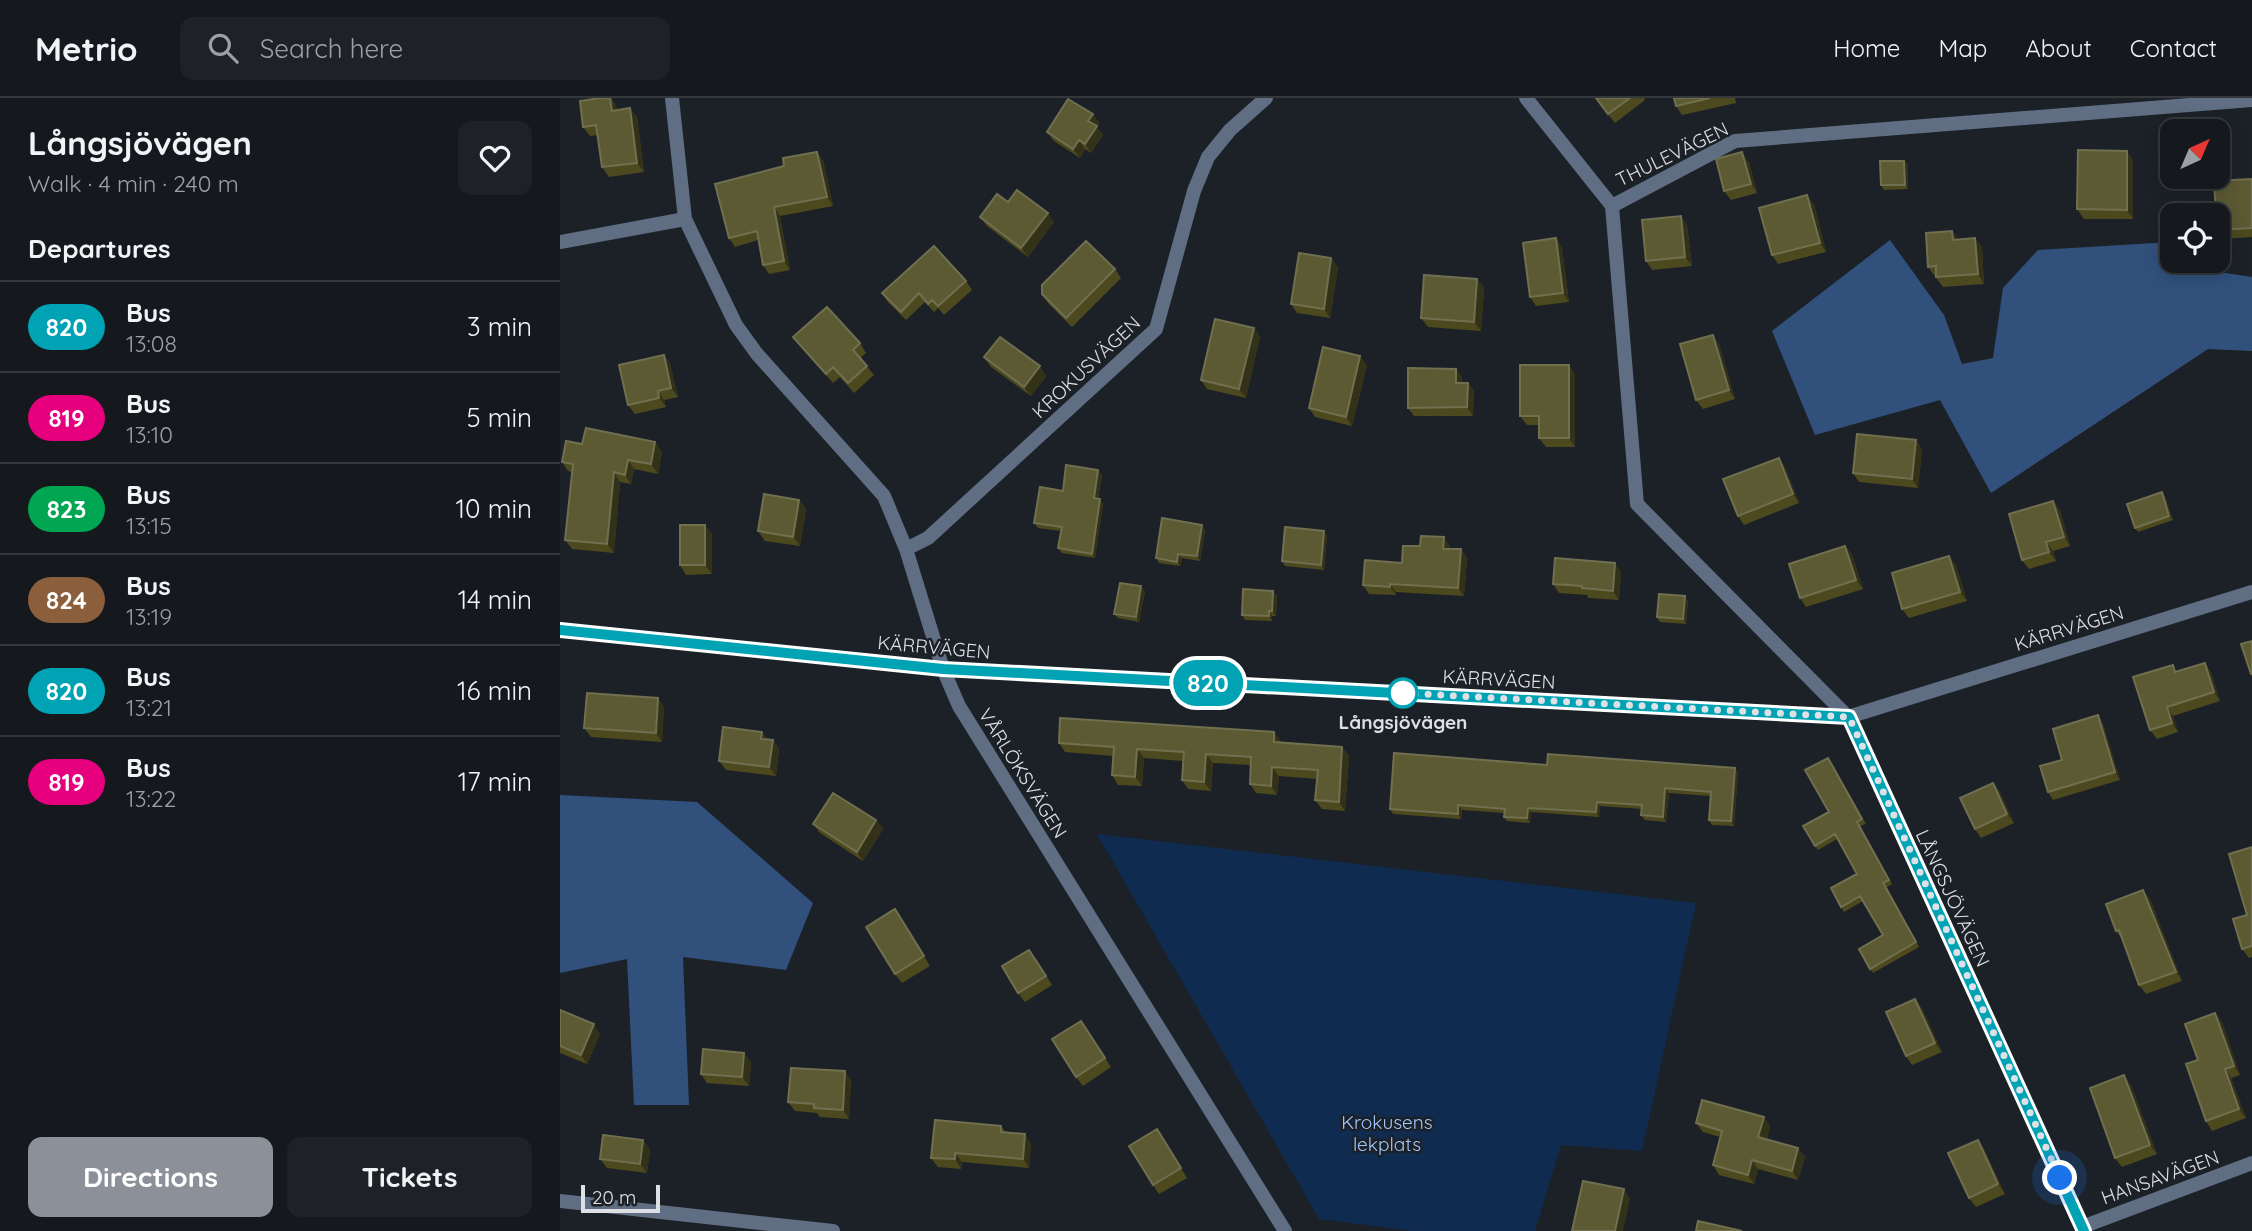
<!DOCTYPE html>
<meta charset="utf-8">
<style>
:root{--surface:#15191e;--page:#1e2227;--text:#f1f3f6;--muted:#9da0a4;--line:#34383c;--accent:#8c9099}
body{margin:0;font-family:Quicksand,sans-serif;background:var(--page);color:var(--text);height:100vh;display:flex;flex-direction:column;font-size:26px;white-space:nowrap}
*{box-sizing:border-box;margin:0}
p{font-size:23px;color:var(--muted)}
.icon{flex:none;width:38px;height:38px;fill:none;stroke:currentColor;stroke-width:2;stroke-linecap:round;stroke-linejoin:round}
.map{position:relative;flex:1;overflow:hidden}
.panel{display:flex;flex-direction:column;background:var(--surface);width:560px}
.panel>*{flex:none}
.badge{padding:0 14px;border-radius:23px;font-size:24px;line-height:46px}
.needle{width:46px;rotate:44deg}
.buttons{position:absolute;left:1600px;top:21px;display:grid;gap:14px}
.buttons a{display:grid;place-items:center;width:70px;height:70px;border-radius:14px;background:var(--surface);box-shadow:0 4px 18px #0003,0 0 0 2px var(--line);font-size:35px}
.scale{position:absolute;left:21px;bottom:18px;width:79px;box-sizing:border-box;padding-left:7px;border:4px solid #dde0e5;border-top:0;font-size:19px;line-height:24px;white-space:nowrap;color:#dde0e5;-webkit-text-stroke:5px #1c2128;paint-order:stroke}
.you{position:absolute;width:35px;height:35px;margin:-18px;border:5px solid #fff;border-radius:50%;background:#1a73e8;box-shadow:0 0 0 10px #1a73e833}
.map>.badge{position:absolute;translate:-50% -50%;box-shadow:0 0 0 4px #fff}
h2{padding:0 28px;font-size:26px;line-height:63px}
.round{display:grid;place-items:center;flex:none;width:74px;height:74px;border-radius:14px;background:var(--page)}
.headline{display:flex;align-items:center;justify-content:space-between;height:119px;padding:0 28px}
h1{font-size:33px;font-weight:800;line-height:52px}
.cta{display:flex;gap:14px;margin-top:auto;padding:14px 28px}
.cta a{flex:1;height:80px;border-radius:14px;background:var(--accent);color:#fff;font-size:28px;font-weight:800;line-height:80px;text-align:center}
.cta a+a{background:var(--page);color:var(--text)}
ul{padding:0;list-style:none}
li{display:flex;align-items:center;gap:21px;height:91px;padding:0 28px;border-top:2px solid var(--line)}
li div{flex:1}
li b{display:block;font-size:26px}
li em{font-style:normal}
li .badge{min-width:77px;font-weight:700;text-align:center}
header{display:flex;align-items:center;gap:42px;box-sizing:border-box;height:98px;padding:0 35px;background:var(--surface);border-bottom:2px solid var(--line)}
header strong{font-size:33px}
nav{display:flex;gap:38px;margin-inline-start:auto;font-size:24px}
.search{width:490px;height:63px;background:var(--page);display:flex;align-items:center;gap:18px;box-sizing:border-box;padding:0 24px;border-radius:14px;color:var(--muted);font-size:26px}
main{display:flex;flex:1;min-height:0}
.map>svg:first-child{display:block}
.green{fill:#0f2b4f}
.forest{fill:#31517c}
.lines{fill:none;stroke-linecap:round;stroke-linejoin:round}
.minor{stroke:#5f6e82;stroke-width:14}
.wall{fill:#4d491e}
.shaded-wall{fill:#333219}
.building{fill:#5c5a33;stroke:#706f4f;stroke-width:2}
.line-casing{stroke:#fff;stroke-width:16}
.line{stroke:#00a3b4;stroke-width:10}
.walk{stroke:#dde0e5;stroke-width:7;stroke-dasharray:0 12.6}
.stop-dot{fill:#fff;stroke:#00a3b4;stroke-width:3.5}
.labels{text-anchor:middle;dominant-baseline:central;stroke-width:5;stroke-linejoin:round;paint-order:stroke}
.street-label{font-size:19px;fill:#dde0e5;stroke:#1c2128}
.stop-label{font-size:19px;font-weight:bold;fill:#dde0e5;stroke:#1c2128}
.park-label{font-size:19px;fill:#9fc8fe;stroke:#1c2128}
</style>
<header>
<strong>Metrio</strong>
<div class="search"><svg class="icon" aria-label="search" viewBox="0 0 24 24"><circle cx="10" cy="10" r="6"/><path d="M15 15l6 6"/></svg>Search here</div>
<nav><a>Home</a><a>Map</a><a>About</a><a>Contact</a></nav>
</header>
<main>
<section class="panel">
<div class="headline"><div><h1>Långsjövägen</h1><p>Walk · 4 min · 240 m</p></div><a class="round"><svg class="icon" aria-label="heart" viewBox="0 0 24 24"><path d="M12 20l-8-8c-3-5 5-10 8-4 3-6 11-1 8 4z"/></svg></a></div>
<h2>Departures</h2>
<ul>
<li><span class="badge" style="background:#00a3b4;color:#fff">820</span><div><b>Bus</b><p>13:08</p></div><em>3 min</em></li>
<li><span class="badge" style="background:#e6007e;color:#fff">819</span><div><b>Bus</b><p>13:10</p></div><em>5 min</em></li>
<li><span class="badge" style="background:#00a651;color:#fff">823</span><div><b>Bus</b><p>13:15</p></div><em>10 min</em></li>
<li><span class="badge" style="background:#8b5e3c;color:#fff">824</span><div><b>Bus</b><p>13:19</p></div><em>14 min</em></li>
<li><span class="badge" style="background:#00a3b4;color:#fff">820</span><div><b>Bus</b><p>13:21</p></div><em>16 min</em></li>
<li><span class="badge" style="background:#e6007e;color:#fff">819</span><div><b>Bus</b><p>13:22</p></div><em>17 min</em></li>
</ul>
<div class="cta"><a>Directions</a><a>Tickets</a></div>
</section>
<div class="map">
<svg width="1692" height="1133" viewBox="0 0 1692 1133">
<rect width="100%" height="100%" fill="#1c2128"/>
<!-- green -->
<path class="green" d="M537,736l599,69 -54,248 -81,-6 -26,86h-122l-94,-12z"/>
<!-- forest -->
<path class="forest" d="M1330,142l54,75 18,49 31,-6 10,-70 35,-38 134,-8v19h23l11,9 46,7v74l-44,-2 -217,144 -51,-93 -125,35 -43,-104z
M0,697l137,7 116,101 -27,67 -103,-13 6,148h-55l-7,-146 -67,14z"/>
<g class="lines">
<!-- minor -->
<path class="minor" d="M112,0l13,121 51,106 21,29 127,142 22,53 37,120 16,37 326,525
M966,0l86,108 25,298 211,213 236,514
M1052,108l123,-65 517,-41
M0,144l125,-23
M346,451l22,-11 228,-209 38,-138 14,-34 22,-27 36,-32
M0,532l383,39 905,48 404,-125
M0,1103l273,30
M1522,1129l170,-64"/>
</g>
<!-- wall -->
<path class="wall" d="M40,0h11l5,8 1,4 20,7 7,55 -35,5 -7,-10 -4,-32 -8,1 -7,-9z
M1035,0h49l1,2 -30,23z
M1114,0h61l1,5 -54,12 -6,-9z
M533,16l6,9 -2,4 6,8 -12,18 -6,-4 -5,9 -26,-17 -7,-9z
M263,62l10,46 -53,10 10,54 -21,4 -6,-9 -5,-25 -23,7 -6,-9z
M1573,62v59h-49l-7,-10z
M1344,63l4,4v24l-24,1 -3,-5z
M1189,64l8,31 -26,7 -7,-9z
M1692,81v58l-29,2 -6,-9v-15z
M1254,106l12,48 -48,12 -6,-9z
M420,119l74,5 -26,35 -41,-31z
M1127,127l5,41 -40,4 -6,-9z
M1392,133l6,9 17,-2 7,10 2,36 -41,3 -15,-20z
M996,140l6,10 7,54 -33,4 -6,-9z
M771,160l7,10 -8,50 -33,-5 -6,-9z
M555,171l6,9 -49,49 -24,-24 -6,-9z
M917,181l7,9 -3,43 -53,-4 -7,-9z
M406,183l6,9 -28,25 -6,-7 -4,4 -9,-10 -19,18 -19,-19 -5,-8z
M694,230l6,9 -14,61 -39,-9 -6,-9z
M233,239l67,6 6,10 -6,5 14,17 -20,18 -14,-16 -7,6 -33,-37z
M1159,246l16,55 -32,10 -7,-9z
M104,257l6,9 8,33 -14,3 2,7 -31,7 -7,-9z
M424,259l62,19 -15,20 -40,-29z
M807,267l-15,61 -37,-9 -6,-9z
M896,271l6,9v5h6l6,8 -1,25h-59l-6,-8z
M1015,276v73h-29l-7,-9v-13h-12l-7,-9z
M1356,342l6,10 -4,38 -59,-6 -6,-9z
M95,344l7,10 -4,22 -24,-5 -3,15 -11,-2 -6,71 -42,-4 -7,-9 7,-68 -4,-1 -6,-9 20,-18z
M1225,369l14,36 -55,22 -6,-9z
M542,377l-4,24 5,5 -8,54 -33,-5 -4,-5 3,-17 -23,-3 -4,-5 29,-32z
M1602,394l3,5 8,23 -35,12 -3,-4z
M239,402l7,9 -6,37 -35,-5 -7,-10z
M1493,403l7,9 10,36 -17,5 3,10 -27,8 -7,-9z
M145,427l7,9v40l-26,1 -6,-10z
M642,427l3,5 -5,31 -18,-3 -2,8 -21,-3 -3,-5z
M767,437l-3,35 -39,-4 -3,-5z
M860,448h30v3h11l6,9 -3,38 -68,-4v3l-27,-1 -6,-9 39,-22z
M1285,448l7,9 11,34 -57,18 -6,-9z
M1055,465l6,9 -2,28 -31,-2 -1,-3 -28,-2 -6,-9z
M1396,467l11,36 -58,17 -7,-9z
M585,493l-6,31 -21,-4 -4,-4z
M717,497l-1,21h-4v5l-27,-1 -3,-5z
M1128,503l-2,23 -26,-2 -3,-5z
M1618,574h33l9,29 -47,15 5,16 -21,7 -7,-9z
M104,609l-2,35 -71,-5 -7,-9z
M1538,617l5,9 17,56 -67,20 -5,-8 14,-32z
M714,634l7,10 61,5 7,9 -4,55 -23,-2 -7,-9 2,-21 -38,-3 -2,19 -21,-2 -6,-9 1,-19 -38,-2 -2,28 -23,-2 -6,-9 1,-19 -39,-3 -2,28 -24,-1 -6,-10 1,-19 -48,-4 -6,-9z
M208,642h5l6,9 -3,27 -50,-6 -7,-9z
M1271,664l35,62 -6,2 32,58 -5,3 32,60 -46,26 -3,-4 13,-34 -20,-34 -19,11 -3,-5 16,-33 -20,-35 -19,11 -3,-4 14,-34z
M987,667l191,7 -4,54 -22,-1 -3,-5 1,-24 -41,-3 -3,29 -21,-2 -4,-5 1,-6 -42,-3 -1,11 -68,-5 -1,11 -23,-2 -3,-4v-4l-42,-3 -1,9 -68,-5 -3,-5z
M1433,685l7,9 14,31 -33,15 -6,-9z
M316,722l7,9 -20,32 -43,-28 -7,-9z
M1692,749v110l-3,1 -7,-9 5,-34z
M1590,801l32,82 -36,13 -7,-9 -16,-45 -7,-9z
M335,811l35,57 -28,17 -7,-9z
M476,861l16,26 -27,17 -7,-9z
M1362,910l20,44 -30,13 -6,-9z
M0,912l40,24 -13,30 -27,-11z
M1662,924l18,53 -9,3 15,40 -34,13 -6,-10 -8,-61z
M527,932l24,37 -28,19 -7,-9z
M191,964l-2,24 -42,-3 -6,-9z
M291,982l-2,39 -29,-2 -3,-4 -22,-2 -7,-9z
M1571,987l26,69 -35,13 -7,-9z
M1136,1025l74,3 -3,13 31,9 7,9 -7,23 -40,-11 -4,15 -35,-9 -6,-10 7,-28 -17,-5z
M441,1028l5,7 25,11 -2,24 -67,-6 -1,7 -23,-2 -7,-9z
M603,1040l24,40 -28,16 -6,-9z
M1418,1042l6,9 21,45 -29,13 -7,-9z
M90,1051l-3,24 -40,-5 -7,-9z"/>
<!-- shaded-wall -->
<path class="shaded-wall" d="M50,0l6,8 2,14 -6,-9z
M70,10l7,9 7,55 -7,-9z
M533,16l6,9 -2,4 6,8 -12,18 -6,-9 3,-23z
M519,42l6,9 -5,9 -7,-9z
M1567,53l6,9v59l-6,-9z
M257,54l6,8 10,46 -6,-9z
M1182,54l7,10 8,31 -6,-9z
M1344,63l4,4v24l-3,-4z
M1247,97l7,9 12,48 -6,-9z
M214,109l6,9 10,54 -6,-9z
M488,115l6,9 -26,35 -7,-9z
M1121,118l6,9 5,41 -7,-9z
M1392,133l6,9h-5z
M996,140l6,10 7,54 -6,-9z
M1415,140l7,10 2,36 -6,-10z
M771,160l7,10 -8,50 -6,-9z
M917,181l7,9 -3,43 -7,-9z
M694,230l6,9 -14,61 -7,-9z
M1153,237l6,9 16,55 -6,-9z
M104,257l6,9 8,33 -7,-9z
M800,258l7,9 -15,61 -6,-9z
M1009,267l6,9v73l-6,-9z
M480,268l6,10 -15,20 -7,-9z
M896,271l6,9v13l-6,-8z
M908,285l6,8 -1,25 -6,-9z
M98,293l6,9 2,7 -7,-9z
M1356,342l6,10 -4,38 -6,-9z
M95,344l7,10 -4,22 -7,-10z
M1219,360l6,9 14,36 -6,-9z
M68,362l6,9 -3,15 -6,-9z
M538,372l4,5 -5,28 -3,-5z
M54,374l6,10 -6,71 -7,-9z
M1602,394l3,5 8,23 -4,-4z
M540,401l3,5 -8,54 -3,-4z
M239,402l7,9 -6,37 -7,-9z
M1493,403l7,9 10,36 -6,-9z
M145,427l7,9v40l-7,-9z
M642,427l3,5 -5,31 -3,-5z
M764,433l3,4 -3,35 -3,-5z
M884,439l6,9 -1,11 -6,-8z
M1486,444l7,9 3,10 -7,-9z
M1285,448l7,9 11,34 -7,-9z
M901,451l6,9 -3,38 -6,-8z
M618,456l4,4 -2,8 -3,-4z
M1389,458l7,9 11,36 -7,-9z
M1055,465l6,9 -2,28 -6,-9z
M830,486l6,8v3l-6,-8z
M581,488l4,5 -6,31 -3,-5z
M713,493l4,4 -1,21 -4,-5z
M1125,498l3,5 -2,23 -3,-5z
M709,513l3,5v5l-3,-5z
M1645,565l6,9 9,29 -6,-9z
M98,600l6,9 -2,35 -6,-9z
M1607,609l6,9 5,16 -6,-9z
M1538,617l5,9 17,56 -5,-8z
M202,634l7,9 -8,-2z
M714,634l7,9 -1,10 -6,-9z
M213,642l6,9 -3,27 -7,-9z
M782,649l7,9 -4,55 -6,-9z
M577,651l7,9 -2,28 -7,-9z
M646,656l7,9 -2,28 -7,-9z
M712,669l7,9 -2,19 -6,-9z
M1175,670l3,4 -4,54 -3,-5z
M1433,685l7,9 14,31 -7,-9z
M1105,690l4,5 -3,29 -3,-5z
M1037,704l3,4 -1,11 -3,-5z
M898,707l4,5 -1,9 -3,-5z
M968,710l3,4 -1,11 -3,-5z
M316,722l7,9 -20,32 -6,-9z
M1583,792l7,9 32,82 -6,-9z
M1355,901l7,9 20,44 -7,-9z
M1655,915l7,9 18,53 -6,-9z
M34,926l6,10 -13,30 -6,-9z
M184,955l7,9 -2,24 -7,-9z
M1665,971l6,9 15,40 -7,-9z
M285,973l6,9 -2,39 -6,-9z
M1564,977l7,10 26,69 -7,-9z
M1204,1019l6,9 -5,20 -7,-9z
M465,1036l6,10 -2,24 -6,-9z
M83,1042l7,9 -3,24 -7,-9z
M1418,1042l6,9 21,45 -7,-10z
M1238,1050l7,9 -7,23 -6,-9z
M395,1055l7,9 -1,7 -6,-10z
M1192,1062l6,9 -4,15 -6,-9z
M1064,1091l6,10 -7,32h-8z"/>
<!-- building -->
<path class="building" d="M40,0h10l2,13 18,-3 7,55 -35,4 -6,-42 -13,2 -3,-26z
M1036,0h34l-22,16z
M1114,0h36l-34,8z
M508,1l25,15 -5,7 9,5 -12,18 -6,-4 -6,9 -26,-17z
M1518,52l49,1v59l-50,-1z
M257,54l10,45 -53,10 10,54 -21,4 -6,-34 -28,7 -14,-54 69,-18 -1,-8z
M1182,54l9,32 -27,7 -8,-32z
M1320,63h24l1,24h-24z
M1692,81v49l-35,2v-15h-1l-2,-34z
M457,92l31,23 -27,35 -41,-31 17,-23 11,8z
M1247,97l13,48 -48,12 -13,-47z
M1121,118l4,41 -39,4 -4,-41z
M1392,133l1,9 22,-2 3,36 -42,3v-11l-8,1 -2,-34z
M996,140l7,55 -33,4 -7,-54z
M526,143l29,28 -49,49 -24,-24v-9z
M374,148l32,35 -28,25 -6,-6 -4,4 -9,-11 -18,19 -19,-19z
M739,155l32,5 -7,51 -33,-5z
M864,177l53,4 -3,43 -53,-4z
M267,209l33,36 -7,7 14,16 -19,17 -15,-16 -7,7 -33,-37z
M655,221l39,9 -15,61 -38,-9z
M1153,237l16,55 -33,10 -16,-56z
M440,239l40,29 -16,21 -40,-30z
M763,249l37,9 -14,61 -37,-9z
M104,257l7,33 -13,3 1,7 -31,7 -9,-40z
M960,267h49v73h-30v-22h-19z
M848,270l48,1v14h12l-1,24 -59,1z
M26,330l69,14 -4,22 -23,-4 -3,15 -11,-3 -7,72 -42,-4 8,-76 -11,-2 4,-21 16,3z
M1297,336l59,6 -4,39 -59,-6z
M1219,360l14,36 -55,22 -15,-37z
M506,367l32,5 -4,28 6,1 -8,55 -34,-6 4,-21 -28,-4 6,-36 23,4z
M1602,394l7,24 -34,12 -8,-24z
M204,396l35,6 -6,37 -35,-6z
M1493,403l11,36 -18,5 3,10 -27,8 -13,-46z
M602,420l40,7 -5,31 -19,-2 -1,8 -21,-4z
M120,427h25v40h-25z
M725,429l39,4 -3,34 -39,-4z
M861,438l23,1 -1,12h18l-3,39 -68,-4v3l-27,-2 2,-25 37,3 1,-17h17z
M1285,448l11,34 -56,18 -11,-34z
M1389,458l11,36 -58,17 -10,-36z
M995,460l60,5 -2,28 -31,-3v-2l-29,-2z
M560,485l21,3 -5,31 -22,-3z
M683,491l30,2 -1,20h-3v5l-27,-1z
M1099,496l26,2 -2,23 -26,-2z
M1692,543v32l-1,1 -10,-30z
M1645,565l9,29 -47,15 5,16 -22,7 -17,-53 40,-12 2,7z
M27,595l71,5 -2,35 -72,-5z
M1538,617l17,57 -67,20 -8,-26 22,-6 -9,-31z
M500,620l214,14v10l68,5 -3,55 -24,-2 3,-30 -46,-3 -1,19 -21,-2 1,-27 -45,-3 -2,28 -22,-2 2,-28 -47,-3 -2,28 -23,-2 2,-28 -55,-4z
M163,629l39,5 -1,7 12,1 -4,27 -50,-6z
M834,655l153,12 1,-11 187,14 -4,53 -22,-1 2,-28 -46,-4 -2,29 -22,-2 1,-10 -45,-3 -1,10 -68,-4 -1,10 -23,-1 1,-8 -47,-4v9l-68,-5z
M1268,660l34,61 -5,3 32,58 -6,3 33,59 -46,27 -11,-20 24,-14 -23,-39 -19,11 -10,-19 26,-14 -22,-40 -20,12 -12,-20 26,-14 -24,-42z
M1433,685l14,31 -32,15 -15,-31z
M273,695l43,27 -19,32 -44,-28z
M1692,749v99l-10,3 -9,-30 14,-4 -18,-61z
M1583,792l33,82 -37,13 -20,-55 -3,1 -10,-27z
M335,811l29,47 -29,18 -29,-47z
M469,852l17,26 -28,17 -16,-27z
M1355,901l20,44 -29,13 -20,-44z
M0,912l34,14 -13,31 -21,-9z
M1655,915l19,53 -9,3 14,40 -33,12 -20,-57 12,-4 -13,-36z
M521,923l24,37 -29,19 -24,-38z
M143,951l41,4 -2,24 -41,-3z
M231,970l54,3 -2,39 -29,-2v-4l-26,-2z
M1564,977l26,70 -35,13 -25,-70z
M1142,1002l62,17 -6,20 40,11 -6,23 -40,-11 -4,15 -35,-10 9,-34 -26,-8z
M375,1022l66,6v6l24,2 -2,25 -68,-6v6l-24,-1z
M597,1031l24,39 -28,17 -24,-39z
M43,1037l40,5 -3,24 -40,-5z
M1418,1042l20,44 -29,14 -21,-45z
M1023,1083l41,8 -9,42h-43z
M1138,1123l44,10h-46z"/>
<g class="lines">
<defs>
<path id="line" d="M0,532l383,39 906,48 235,514"/>
</defs>
<!-- line casing -->
<use href="#line" class="line-casing"/>
<!-- line -->
<use href="#line" class="line"/>
<!-- walk -->
<path class="walk" d="M843,595l446,24 211,461"/>
</g>
<!-- markers -->
<circle class="stop-dot" cx="843" cy="595" r="14"/>
<g class="labels">
<!-- street labels -->
<g class="street-label">
<text transform="translate(1112 56) rotate(-26)">THULEVÄGEN</text>
<text transform="translate(526 269) rotate(-43)">KROKUSVÄGEN</text>
<text transform="translate(1509 530) rotate(-17)">KÄRRVÄGEN</text>
<text transform="translate(374 549) rotate(5)">KÄRRVÄGEN</text>
<text transform="translate(939 581) rotate(3)">KÄRRVÄGEN</text>
<text transform="translate(463 675) rotate(58)">VÅRLÖKSVÄGEN</text>
<text transform="translate(1393 800) rotate(65)">LÅNGSJÖVÄGEN</text>
<text transform="translate(1600 1079) rotate(-20)">HANSAVÄGEN</text>
</g>
<!-- stop labels -->
<g class="stop-label">
<text x="843" y="624">Långsjövägen</text>
</g>
<!-- park labels -->
<g class="park-label">
<text x="827" y="1024">Krokusens<tspan x="827" dy="22">lekplats</tspan></text>
</g>
</g>
</svg>
<div class="buttons">
<a><svg class="needle" viewBox="-14 -14 28 28"><path d="M0-13l5 13h-10z" fill="#e53935"/><path d="M0 13l5-13h-10z" fill="#9da0a4"/></svg></a>
<a><svg class="icon" aria-label="locate" viewBox="0 0 24 24"><circle cx="12" cy="12" r="6"/><path d="M12 2v4M12 18v4M2 12h4M18 12h4"/></svg></a>
</div>
<div class="scale">20 m</div>
<div class="you" style="left:1500px;top:1080px"></div>
<b class="badge" style="left:648px;top:585px;background:#00a3b4;color:#fff">820</b>
</div>
</main>
